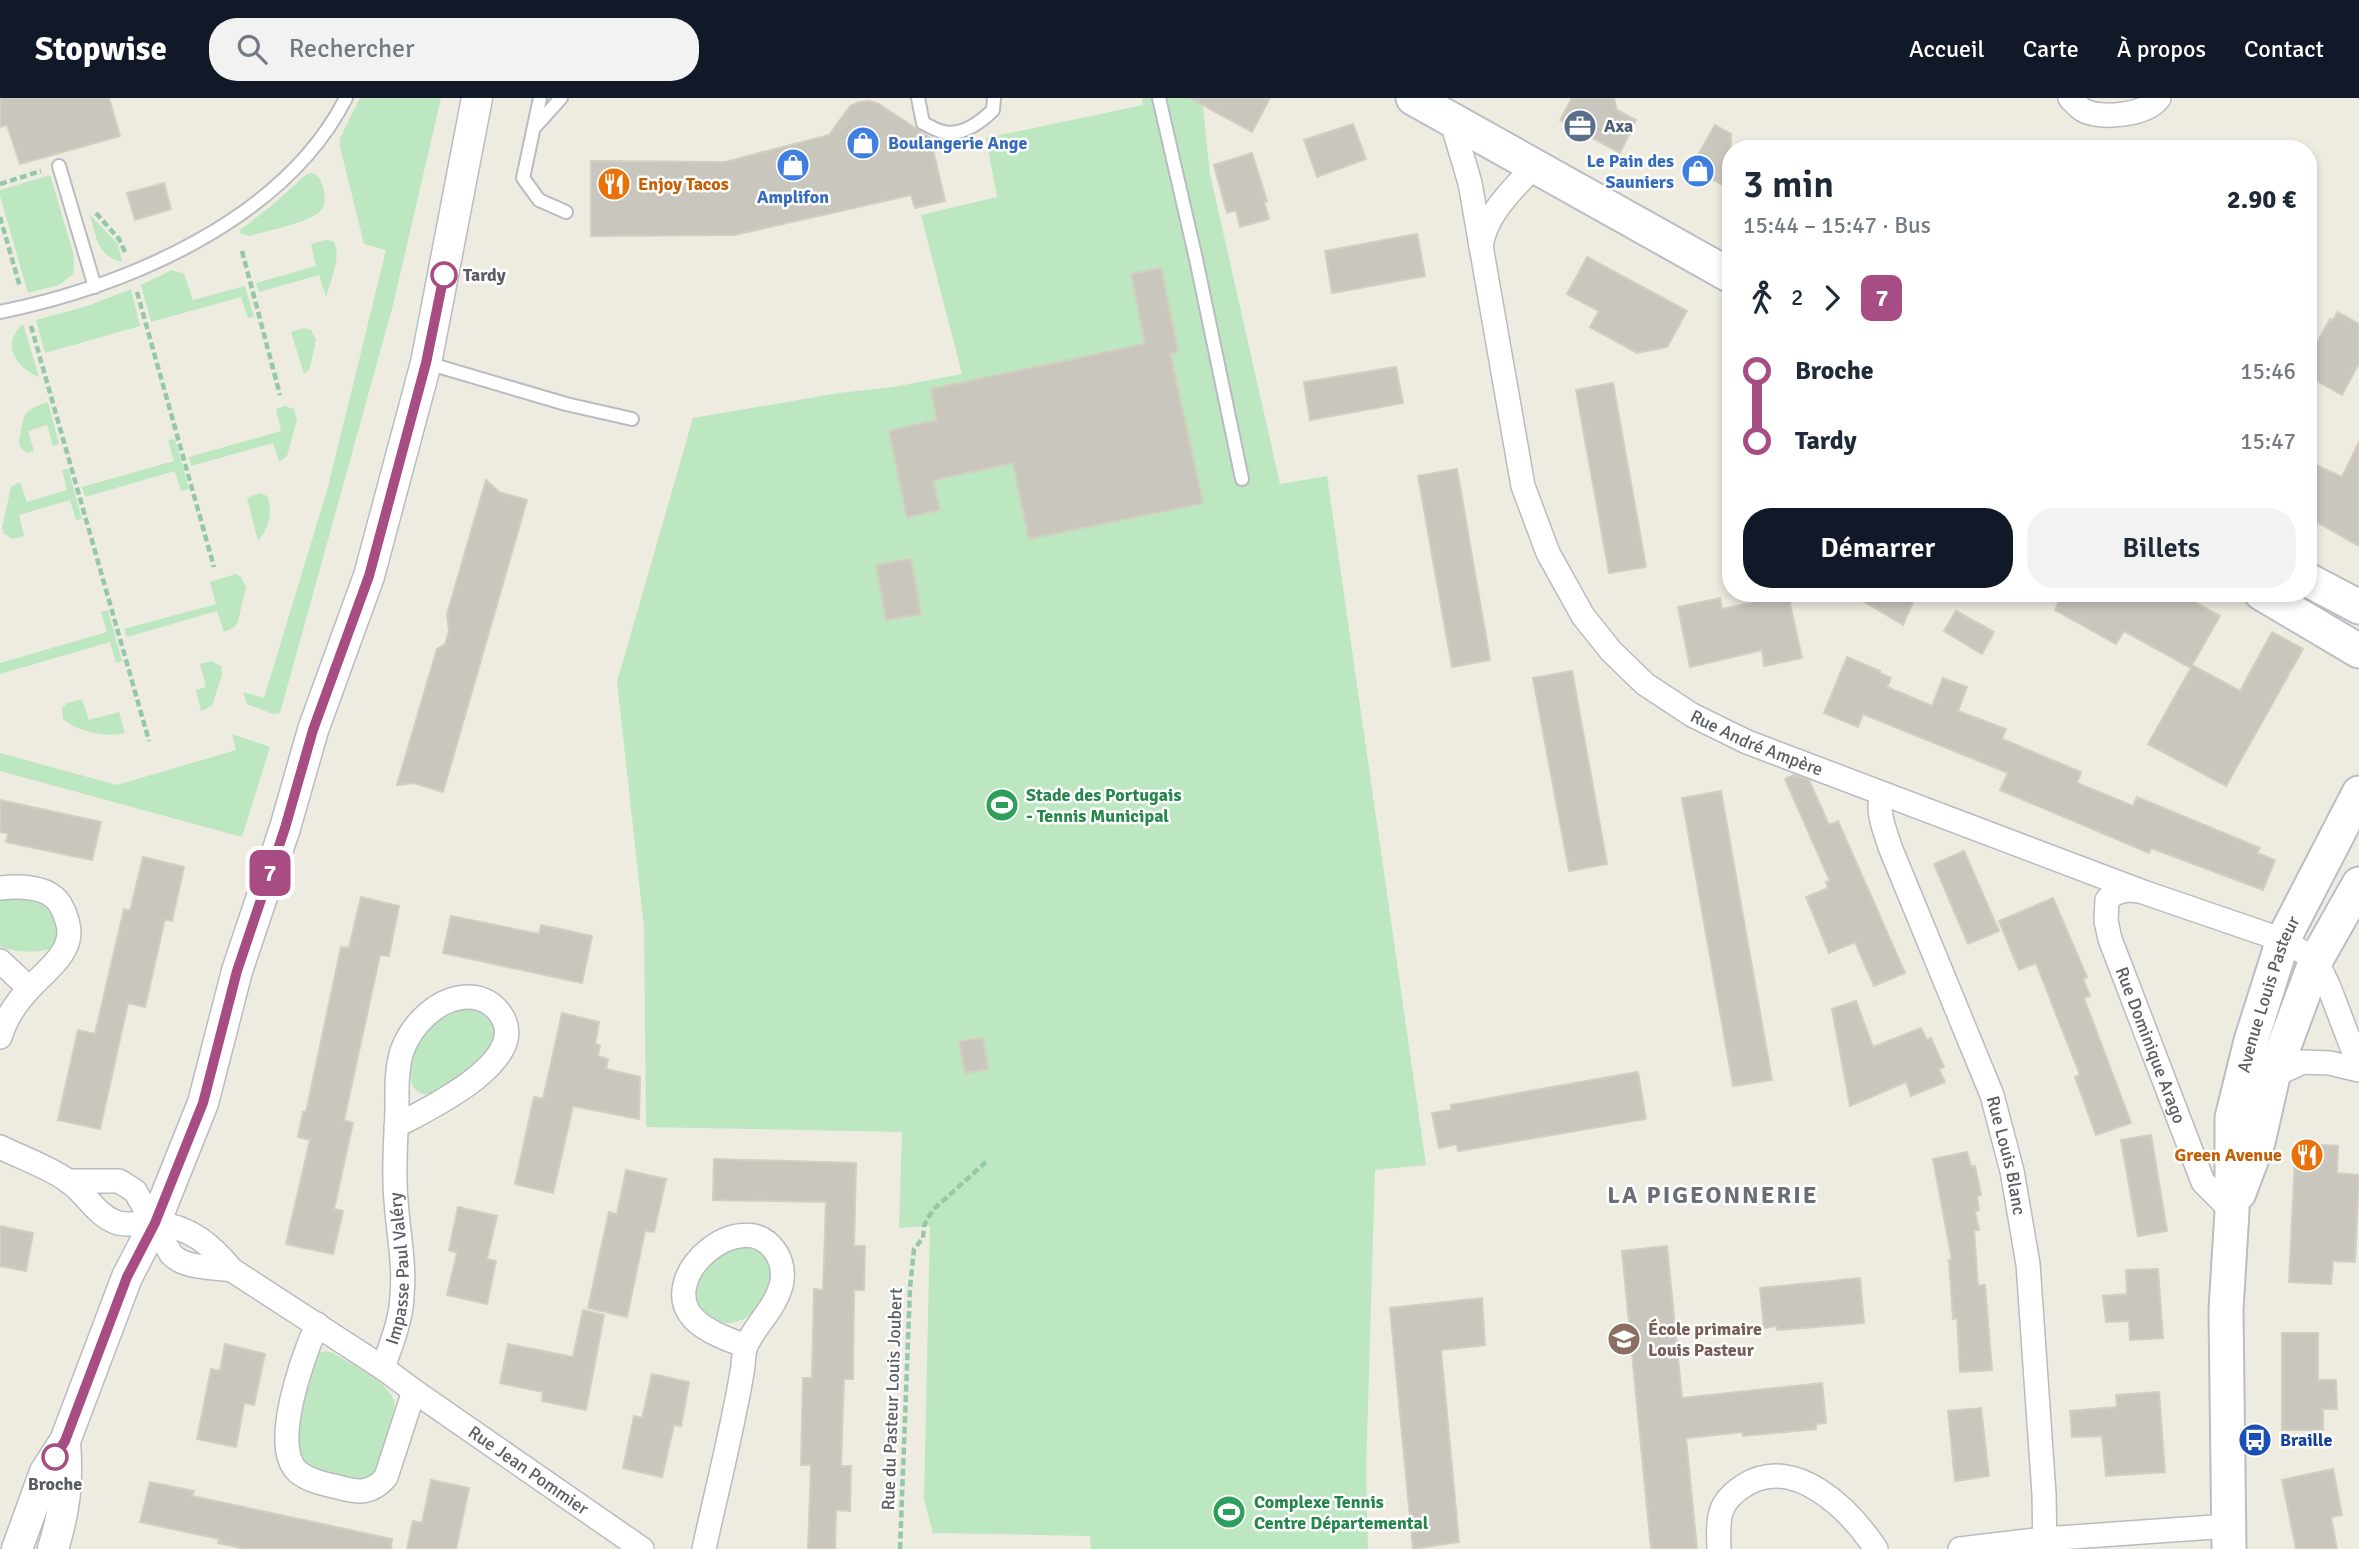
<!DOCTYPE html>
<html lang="fr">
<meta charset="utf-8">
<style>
:root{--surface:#fff;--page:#f2f2f3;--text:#1f2937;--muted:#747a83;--accent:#111827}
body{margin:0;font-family:Signika,sans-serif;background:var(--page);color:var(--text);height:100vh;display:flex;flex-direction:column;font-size:26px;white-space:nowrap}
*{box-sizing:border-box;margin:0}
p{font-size:23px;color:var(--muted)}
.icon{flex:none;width:38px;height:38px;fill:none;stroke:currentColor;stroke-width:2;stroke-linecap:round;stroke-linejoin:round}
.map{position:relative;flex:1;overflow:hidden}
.details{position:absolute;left:1722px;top:42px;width:595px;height:462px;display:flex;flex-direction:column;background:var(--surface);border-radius:28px;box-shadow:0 4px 10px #0003}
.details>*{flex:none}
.badge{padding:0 14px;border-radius:10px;font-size:24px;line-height:46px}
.map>.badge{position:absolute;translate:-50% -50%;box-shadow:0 0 0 4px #fff}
.legs{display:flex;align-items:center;gap:10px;height:77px;padding:0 21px;font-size:23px}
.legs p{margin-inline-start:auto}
.overview{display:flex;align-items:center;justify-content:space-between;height:119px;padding:0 21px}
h1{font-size:38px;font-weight:600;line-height:52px}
.cta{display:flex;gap:14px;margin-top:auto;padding:14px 21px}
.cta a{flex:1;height:80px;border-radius:28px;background:var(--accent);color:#fff;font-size:28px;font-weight:600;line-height:80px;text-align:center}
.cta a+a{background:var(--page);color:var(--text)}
ul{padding:0 21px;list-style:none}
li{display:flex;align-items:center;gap:24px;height:70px;font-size:26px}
li i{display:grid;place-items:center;width:10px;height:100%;margin:0 9px;background:currentColor}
li i::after{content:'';width:18px;height:18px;margin:-9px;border:5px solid;border-radius:50%;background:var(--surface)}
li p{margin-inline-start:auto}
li:first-child i{background:linear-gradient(#0000 50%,currentColor 0)}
li:last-child i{background:linear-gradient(currentColor 50%,#0000 0)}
header{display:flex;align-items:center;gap:42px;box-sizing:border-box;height:98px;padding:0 35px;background:var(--accent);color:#fff}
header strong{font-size:33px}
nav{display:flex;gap:38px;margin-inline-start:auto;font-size:24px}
.search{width:490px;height:63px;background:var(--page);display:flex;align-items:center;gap:18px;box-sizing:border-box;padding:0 24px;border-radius:28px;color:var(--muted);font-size:26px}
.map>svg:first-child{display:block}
.green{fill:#bce7c0}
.building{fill:#c9c6be;stroke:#d3cebf;stroke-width:2}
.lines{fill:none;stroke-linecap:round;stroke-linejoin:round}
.service-casing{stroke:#b9bbc1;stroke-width:16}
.minor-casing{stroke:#b9bbc1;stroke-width:26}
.tertiary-casing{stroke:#b9bbc1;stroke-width:33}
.secondary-casing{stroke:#babdc4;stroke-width:37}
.path{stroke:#94c8a8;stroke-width:4.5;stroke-dasharray:7 3.5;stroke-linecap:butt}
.service{stroke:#fff;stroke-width:12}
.minor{stroke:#fff;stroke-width:23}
.tertiary{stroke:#fff;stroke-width:30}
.secondary{stroke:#fff;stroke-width:33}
.line-1-casing{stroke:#fff;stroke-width:16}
.line-1{stroke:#a84d84;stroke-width:10}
.stop-1-dot{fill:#fff;stroke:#a84d84;stroke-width:3.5}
.labels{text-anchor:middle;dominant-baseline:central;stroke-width:5;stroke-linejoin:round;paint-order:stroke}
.service-label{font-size:18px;font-weight:bold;fill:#4e5e75;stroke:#fff;text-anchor:start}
.shop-label{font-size:18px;font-weight:bold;fill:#366cbe;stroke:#fff;text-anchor:start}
.food-label{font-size:18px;font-weight:bold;fill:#c56008;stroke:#fff;text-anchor:start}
.stop-label{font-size:18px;font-weight:bold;fill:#5a5d63;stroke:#fff;text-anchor:start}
.street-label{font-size:18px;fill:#5a5d63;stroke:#fff}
.leisure-label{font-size:18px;font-weight:bold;fill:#27864d;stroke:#fff;text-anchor:start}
.education-label{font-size:18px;font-weight:bold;fill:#785e54;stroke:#fff;text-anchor:start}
.transit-label{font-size:18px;font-weight:bold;fill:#164399;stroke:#fff;text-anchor:start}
.district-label{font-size:24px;font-weight:bold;letter-spacing:2px;fill:#6b6f75;stroke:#fff}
</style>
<header>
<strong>Stopwise</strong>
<div class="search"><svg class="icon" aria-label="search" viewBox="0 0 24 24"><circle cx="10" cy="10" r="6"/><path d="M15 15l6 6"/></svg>Rechercher</div>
<nav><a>Accueil</a><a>Carte</a><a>À propos</a><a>Contact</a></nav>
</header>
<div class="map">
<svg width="2359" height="1451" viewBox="0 0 2359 1451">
<rect width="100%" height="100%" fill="#eeece1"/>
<!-- green -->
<path class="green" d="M360,0h81l-48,207 -113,408 -7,1 -26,-10 -4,-12 21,6 64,-211 58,-237 -22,-6 -24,-97v-9z
M1142,0h60l8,76 70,310 47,-8 99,689 -51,5 -9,302 2,77h-277l-1,-13 -157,-3 -9,-34 6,-273 -31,2 3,-96 -256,-5 -2,-200 -27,-245 76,-264 146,-25 54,-6 69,-13 -41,-159 76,-18 -11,-59 157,-33z
M312,75c8,3 10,9 12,18 1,5 1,12 -1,17 -8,14 -57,23 -74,28l-8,-2 -1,-4 30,-23 37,-33z
M50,77l23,77 1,12 -1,10 -14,11 -31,8 -28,-97v-6z
M90,117l28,29 4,18c-25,-6 -26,-26 -32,-47z
M325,142l8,1c10,14 -3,41 -7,56l-7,-22 -60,17 -3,-9 60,-17 -5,-22z
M172,172l12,4 9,26 52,-14 9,31 -6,1 -7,-21 -90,25 -10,-37z
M131,191l9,37 -95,27 -9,-33 51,-14z
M23,226l16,53c-23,-9 -39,-33 -16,-53z
M304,230l7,2 5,10 -6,28 -6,6 -13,-42z
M48,304l11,42 -6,2 -6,-21 -19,6 6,20 -7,2 -7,-6 -1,-4c5,-27 1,-32 29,-41z
M285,308l9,3 3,11 -10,36 -8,6 -6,-19 -82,23 -2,-9 92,-26 -5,-22z
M175,341l14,50 -8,2 -6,-20 -90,26 -3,-10 92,-26 -6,-21z
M68,371l14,50 -6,1 -6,-20 -51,15 5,21 -11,3 -9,-5 -2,-6 9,-41 9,-5 7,20 40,-12 -5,-20z
M260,395l7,3c7,13 1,34 -9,45l-11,-43z
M236,476l5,3 5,10 -8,34 -3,6 -11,5 -7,-21 -90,26 -3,-8 92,-25 -6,-22z
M108,512l14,51 -6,2 -6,-21 -110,32v-11l107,-31 -6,-20z
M212,563l9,5 1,9 -10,31 -11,5 -5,-21 10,-3 -6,-23z
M82,601l7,21 30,-8 6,21c-18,5 -47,-1 -62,-14l-1,-11 5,-5z
M232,636l38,13 -28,90 -242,-66v-18l117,32 119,-35z
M0,798h23l28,10 10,23 -6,19c-20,5 -34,5 -55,-1z
M468,909c31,8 35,33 14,56 -7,8 -19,13 -28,18 -7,4 -15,12 -23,13 -29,3 -22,-36 -15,-51 4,-9 18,-23 26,-28 6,-5 18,-6 26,-8z
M740,1148c65,10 16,96 -27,73 -21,-11 -20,-33 -8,-50 3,-4 6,-11 9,-13 6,-5 18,-7 26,-10z
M325,1253l8,2c21,13 52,26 62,49l-11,67 -15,12h-29l-36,-17 -10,-21 17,-83 7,-6z"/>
<!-- building -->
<path class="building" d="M0,0h109l11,38 -100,28 -13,-39 -7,2z
M1190,0h80l-18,34z
M1572,0h42l3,12 19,10 -16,33 -60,-33z
M868,3l9,2 55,36v6l13,56 -30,7 -4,-13 -177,40 -143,1v-75l134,1 104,-27 21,-29 9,-4z
M1353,26l13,35 -49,18 -13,-37z
M1715,27l16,9v56l-40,-23z
M1252,55l15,48 -3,1 5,17 -29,8 -4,-17 -9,3 -13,-48z
M164,85l7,26 -36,11 -8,-27z
M1417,136l8,42 -93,17 -7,-42z
M1587,159l100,54 -20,36 -30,6 -47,-26 9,-16 -32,-17z
M1161,170l17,84 -8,1 33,150 -174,36 -16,-76 -80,17 7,30 -33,7 -18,-86 48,-11 -6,-31 214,-45 -14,-70z
M2338,214l21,12v39l-17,32 -34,-19v-17l22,-40 2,2z
M1396,269l7,36 -93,17 -6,-38z
M1613,285l33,184 -37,6 -33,-183z
M2359,344v104l-51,-29v-56l34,16z
M1457,371l33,191 -38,7 -34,-191z
M486,382l13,12 28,8 -84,292 -29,-9 -17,2 40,-136 8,-5 4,-13 -2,-17z
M911,461l10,55 -35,6 -10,-55z
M1850,495h67l-14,32z
M2063,495h115l42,23 -28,49 48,26 32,-59 31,17 -77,137 -78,-42 43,-76 -67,-37 -8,13 -61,-34z
M1788,497l14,63 -38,8 -2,-16 -72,17 -12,-60 42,-9 2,11z
M1956,513l38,21 -12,22 -38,-23z
M1847,559l33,14v2l11,5 -4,9 45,19 11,-28 24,9 -9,24 48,18 -4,10 79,33 -4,11 56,23 4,-9 123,51 -3,5 18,7 -12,30 -112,-42 -2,5 -149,-63 8,-17 -145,-59 -5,13 -34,-14z
M1572,573l35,193 -38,7 -36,-193z
M1794,677l15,5 20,45 9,-4 67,152 -31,13 -19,-44 -26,11 -23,-56 22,-9 -2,-6 4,-1 -45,-102z
M1721,693l51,289 -39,6 -51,-288z
M0,702l101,22 -9,38 -86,-18 2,-9 -8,-1z
M1964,753l35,80 -31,13 -34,-80z
M143,759l41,10 -12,54 -7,-2 -20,88 -17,-4 -28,126 -42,-9 20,-90 17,4 29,-125 6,2z
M361,799l38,9 -10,50 -9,-1 -36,165 9,3 -19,86 9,2 -10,43 -47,-10 24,-104 -12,-3 5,-25h3l35,-165 8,1z
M2053,800l34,79 -4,2 7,17 -6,2 47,125 -35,12 -21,-58 5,-2 -44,-112 -17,7 -20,-49z
M451,818l88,18 2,-9 51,11 -10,47 -139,-30z
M1856,903l17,46 48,-19 6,12 4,-2 13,29 -5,2 6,13 -34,14 -5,-14 -56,24 -18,-97z
M562,915l37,9 -4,22 5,1 -2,11 10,3 -2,10 34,8 -1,42 -66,-13 -20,87 -38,-9 19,-87 9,2z
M983,940l5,31 -23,4 -6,-32z
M1638,974l8,47 -188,32 -1,-7 -18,4 -7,-35 19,-3v-5z
M2151,1037l16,96 -29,5 -17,-96z
M2307,1046l31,2 -1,27 22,2 -4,87 -22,-1 -2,23 -42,-2 6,-124 5,-9z
M1967,1054l4,14h4l6,29 -4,1 2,14 -4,2 4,18h-5l4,56 7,-1 7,85 -32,2 -3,-54 -4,1 -4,-59h3l-19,-101z
M714,1061l142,4 -2,83h11l-1,44h-10l-1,89h-9l-3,87h10l-1,45 -14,-1 -1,39h-27l3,-84h-10l2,-87h9l2,-89 9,1 3,-88 -113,-2z
M626,1072l40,9 -12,53 -9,-1 -18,86 -39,-9 21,-96 8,2z
M458,1109l39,9 -10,43 9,2 -9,43 -40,-9 10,-42 -8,-3z
M0,1128l33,7 -7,38 -26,-5z
M1667,1148l15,152 140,-15 4,40 -10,1v5l-73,7 -1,-4 -56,6 11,111h-46l-29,-298z
M2158,1171l5,69 -33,2 -1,-19 -23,1 -3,-26 24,-2 -1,-24z
M1860,1180l4,45 -87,7v-4l-13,2 -4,-40z
M1482,1200l3,47 -44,5 18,192 -46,7 -23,-241z
M583,1212l21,5 -18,95 -44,-9 1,-9 -43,-9 8,-39 65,13z
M2282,1235h36v47h18l1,29h-14v21h-41z
M225,1246l40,10 -11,51 -10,-2 -8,44 -39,-8 14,-70 9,2z
M652,1276l37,8 -8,44 -7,-1 -12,52 -39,-9 11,-52 8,2z
M2159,1294l6,80 -59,4 -4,-40 -30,1 -2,-26 47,-4 -1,-12z
M1981,1310l8,68 -34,5 -7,-70z
M2333,1371l9,46 -11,2 6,32h-41l-14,-69z
M431,1382l38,8 -13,61h-49l6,-28 9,2z
M150,1384l44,9 -2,5 200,43 -1,10h-145l-28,-6 1,-4 -79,-17z"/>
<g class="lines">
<defs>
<path id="service" d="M540,0l-17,80 16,22 27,12
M918,0l5,25c7,3 14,8 21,9 18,4 37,-10 49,-22l1,-12
M1159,0l37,161 46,220
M534,30l27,-30
M59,68l36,121
M0,214c127,-26 284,-92 346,-214
M427,265l139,41 66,15"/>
<g id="minor">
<path d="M2070,0c4,4 8,9 13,12 17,10 64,5 76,-12"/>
<path id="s1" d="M1451,21l19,64 53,303 25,67 35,63 28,35 34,33 47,31 55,27 396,150 140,48 33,20 13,27 30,79"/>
<path d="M1481,149c4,-33 32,-57 53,-81"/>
<path id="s2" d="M1882,696c-6,18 3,36 8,53l102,248 20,76 16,93 16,230 1,55"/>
<path d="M0,790c19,-2 48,-2 60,16 6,10 11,25 8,36 -4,18 -25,34 -37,47 -14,14 -25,31 -31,50"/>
<path id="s3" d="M2140,793c-14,-2 -24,-1 -33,9l-1,21 4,18 93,243 29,29"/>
<path d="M0,863l29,27"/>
<path d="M2273,978l30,-14 27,1 29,7"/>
<path id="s4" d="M0,1049c20,10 51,21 68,34 18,12 28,35 50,42 12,3 26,-1 38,0 34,4 55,21 76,47l151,98 31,23 228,158"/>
<path d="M68,1083h51l16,10 36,63c14,15 42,13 61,16"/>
<path d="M317,1226c-13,31 -48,123 -19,148 11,9 27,12 40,15 20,6 34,7 48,-10l28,-86"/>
<path id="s5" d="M383,1270c8,-24 18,-47 19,-72 3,-33 -4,-64 -6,-96 -3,-30 0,-60 1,-90 0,-19 -1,-40 5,-59 10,-27 36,-54 67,-54 14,0 27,8 34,21 24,45 -77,92 -107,108"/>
<path d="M704,1451c10,-47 22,-93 31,-140 3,-13 5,-25 7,-37 2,-8 1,-19 4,-26 9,-21 28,-36 35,-60 3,-12 1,-25 -6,-35 -33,-48 -121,26 -81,68 13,13 35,21 52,27"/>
<path d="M1719,1451c-1,-31 -2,-47 26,-64 50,-31 105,25 131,64"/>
<path d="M1960,1451l84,-10 184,-13"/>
</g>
<path id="tertiary" d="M17,1451l28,-77 20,-31 62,-164 28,-54 48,-120 34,-132 48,-143 28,-98 56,-154 57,-213 51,-265
M53,1451c12,-40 15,-65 12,-108"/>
<g id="secondary">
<path d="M1413,0l318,178"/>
<path d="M2308,482l51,27"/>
<path d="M2261,495l98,58"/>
<path d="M2239,1095l19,-51 15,-66 43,-116 43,-76"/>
<path id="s6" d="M2229,1451l-3,-239 6,-99v-93l19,-77 32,-101 76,-147"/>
</g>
</defs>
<!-- service casing -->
<use href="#service" class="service-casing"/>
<!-- minor casing -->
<use href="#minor" class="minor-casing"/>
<!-- tertiary casing -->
<use href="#tertiary" class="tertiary-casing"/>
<!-- secondary casing -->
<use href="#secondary" class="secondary-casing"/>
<!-- path -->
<path class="path" d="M0,86l41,-13
M96,115l23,26 7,15
M0,119l20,70
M242,153l38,144
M137,194l77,275
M31,228l118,415
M900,1451l10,-261 4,-39 9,-11 1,-12 3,-7 8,-11 52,-47"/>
<!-- service -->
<use href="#service" class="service"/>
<!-- minor -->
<use href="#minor" class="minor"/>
<!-- tertiary -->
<use href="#tertiary" class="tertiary"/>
<!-- secondary -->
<use href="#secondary" class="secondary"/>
</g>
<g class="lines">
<defs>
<path id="line-1" d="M55,1359l10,-16 62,-164 28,-54 48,-120 34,-132 48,-143 28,-98 56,-154 57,-213 18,-88"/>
</defs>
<!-- line-1 casing -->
<use href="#line-1" class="line-1-casing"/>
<!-- line-1 -->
<use href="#line-1" class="line-1"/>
</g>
<!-- icons -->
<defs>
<symbol id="office-disc" viewBox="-11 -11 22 22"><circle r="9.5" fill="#5c6f8a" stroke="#fff"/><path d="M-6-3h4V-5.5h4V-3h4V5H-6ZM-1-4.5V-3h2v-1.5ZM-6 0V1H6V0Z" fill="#fff"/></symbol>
<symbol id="shop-disc" viewBox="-11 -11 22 22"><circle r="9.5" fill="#3f7fe0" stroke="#fff"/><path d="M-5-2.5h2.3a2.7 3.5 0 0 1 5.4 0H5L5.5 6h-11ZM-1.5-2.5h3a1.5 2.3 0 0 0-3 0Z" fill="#fff"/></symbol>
<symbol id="restaurant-disc" viewBox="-11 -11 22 22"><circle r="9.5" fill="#e8710a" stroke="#fff"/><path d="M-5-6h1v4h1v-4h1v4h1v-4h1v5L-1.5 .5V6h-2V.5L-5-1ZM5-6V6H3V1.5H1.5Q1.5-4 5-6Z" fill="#fff"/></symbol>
<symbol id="stadium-disc" viewBox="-11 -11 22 22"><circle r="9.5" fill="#2e9e5b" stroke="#fff"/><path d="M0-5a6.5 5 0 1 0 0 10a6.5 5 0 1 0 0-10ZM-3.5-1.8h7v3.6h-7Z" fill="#fff"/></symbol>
<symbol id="school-disc" viewBox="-11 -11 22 22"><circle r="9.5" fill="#8d6e63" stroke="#fff"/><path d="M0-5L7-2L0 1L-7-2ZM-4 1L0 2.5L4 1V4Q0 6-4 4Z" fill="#fff"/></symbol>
<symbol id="bus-disc" viewBox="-11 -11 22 22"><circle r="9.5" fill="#1a4fb4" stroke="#fff"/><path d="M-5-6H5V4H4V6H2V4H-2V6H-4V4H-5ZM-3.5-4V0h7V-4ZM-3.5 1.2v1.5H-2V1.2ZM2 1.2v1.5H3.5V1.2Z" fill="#fff"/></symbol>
</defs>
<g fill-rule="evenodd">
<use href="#office-disc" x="1561" y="9" width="38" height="38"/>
<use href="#shop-disc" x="844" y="26" width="38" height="38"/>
<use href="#shop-disc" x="774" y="48" width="38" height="38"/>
<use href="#shop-disc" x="1679" y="54" width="38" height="38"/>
<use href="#restaurant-disc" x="595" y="67" width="38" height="38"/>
<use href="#stadium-disc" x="983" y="688" width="38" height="38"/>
<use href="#restaurant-disc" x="2288" y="1038" width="38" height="38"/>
<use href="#school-disc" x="1605" y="1222" width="38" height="38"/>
<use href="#bus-disc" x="2236" y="1323" width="38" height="38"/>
<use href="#stadium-disc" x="1210" y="1395" width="38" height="38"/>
</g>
<!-- markers -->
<g class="stop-1-dot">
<circle cx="444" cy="177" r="12"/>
<circle cx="55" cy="1359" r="12"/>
</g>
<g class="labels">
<!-- service labels -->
<g class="service-label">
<text x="1604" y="28">Axa</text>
</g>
<!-- shop labels -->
<g class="shop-label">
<text x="888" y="45">Boulangerie Ange</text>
<text x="1674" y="63" text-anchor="end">Le Pain des<tspan x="1674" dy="21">Sauniers</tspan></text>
<text x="793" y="99" text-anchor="middle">Amplifon</text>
</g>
<!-- food labels -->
<g class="food-label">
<text x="638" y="86">Enjoy Tacos</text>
<text x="2282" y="1057" text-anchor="end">Green Avenue</text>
</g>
<!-- stop labels -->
<g class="stop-label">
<text x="463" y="177">Tardy</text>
<text x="55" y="1386" text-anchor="middle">Broche</text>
</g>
<!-- street labels -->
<g class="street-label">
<text stroke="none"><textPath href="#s1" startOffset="737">Rue André Ampère</textPath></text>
<text stroke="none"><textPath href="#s6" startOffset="560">Avenue Louis Pasteur</textPath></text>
<text stroke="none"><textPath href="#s3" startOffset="189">Rue Dominique Arago</textPath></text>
<text stroke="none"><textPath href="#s2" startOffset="385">Rue Louis Blanc</textPath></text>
<text stroke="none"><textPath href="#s5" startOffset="102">Impasse Paul Valéry</textPath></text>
<text transform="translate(892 1301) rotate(-88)">Rue du Pasteur Louis Joubert</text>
<text stroke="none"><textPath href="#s4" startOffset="630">Rue Jean Pommier</textPath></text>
</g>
<!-- leisure labels -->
<g class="leisure-label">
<text x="1026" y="697">Stade des Portugais<tspan x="1026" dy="21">- Tennis Municipal</tspan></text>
<text x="1254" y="1404">Complexe Tennis<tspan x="1254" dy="21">Centre Départemental</tspan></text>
</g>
<!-- education labels -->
<g class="education-label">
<text x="1648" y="1231">École primaire<tspan x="1648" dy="21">Louis Pasteur</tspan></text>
</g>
<!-- transit labels -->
<g class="transit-label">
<text x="2280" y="1342">Braille</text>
</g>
<!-- district labels -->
<g class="district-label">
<text x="1713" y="1097">LA PIGEONNERIE</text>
</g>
</g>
</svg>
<b class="badge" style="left:270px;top:775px;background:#a84d84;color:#fff">7</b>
<section class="details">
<div class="overview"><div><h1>3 min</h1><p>15:44 – 15:47 · Bus</p></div><b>2.90 €</b></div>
<div class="legs"><svg class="icon" aria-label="walk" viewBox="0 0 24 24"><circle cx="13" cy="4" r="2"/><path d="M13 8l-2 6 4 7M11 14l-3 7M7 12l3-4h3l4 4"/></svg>2<svg class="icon" aria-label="forward" viewBox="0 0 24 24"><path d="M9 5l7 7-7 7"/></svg><b class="badge" style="background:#a84d84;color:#fff">7</b></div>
<ul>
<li><i style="color:#a84d84"></i><b>Broche</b><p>15:46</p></li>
<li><i style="color:#a84d84"></i><b>Tardy</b><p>15:47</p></li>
</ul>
<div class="cta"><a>Démarrer</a><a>Billets</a></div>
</section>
</div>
